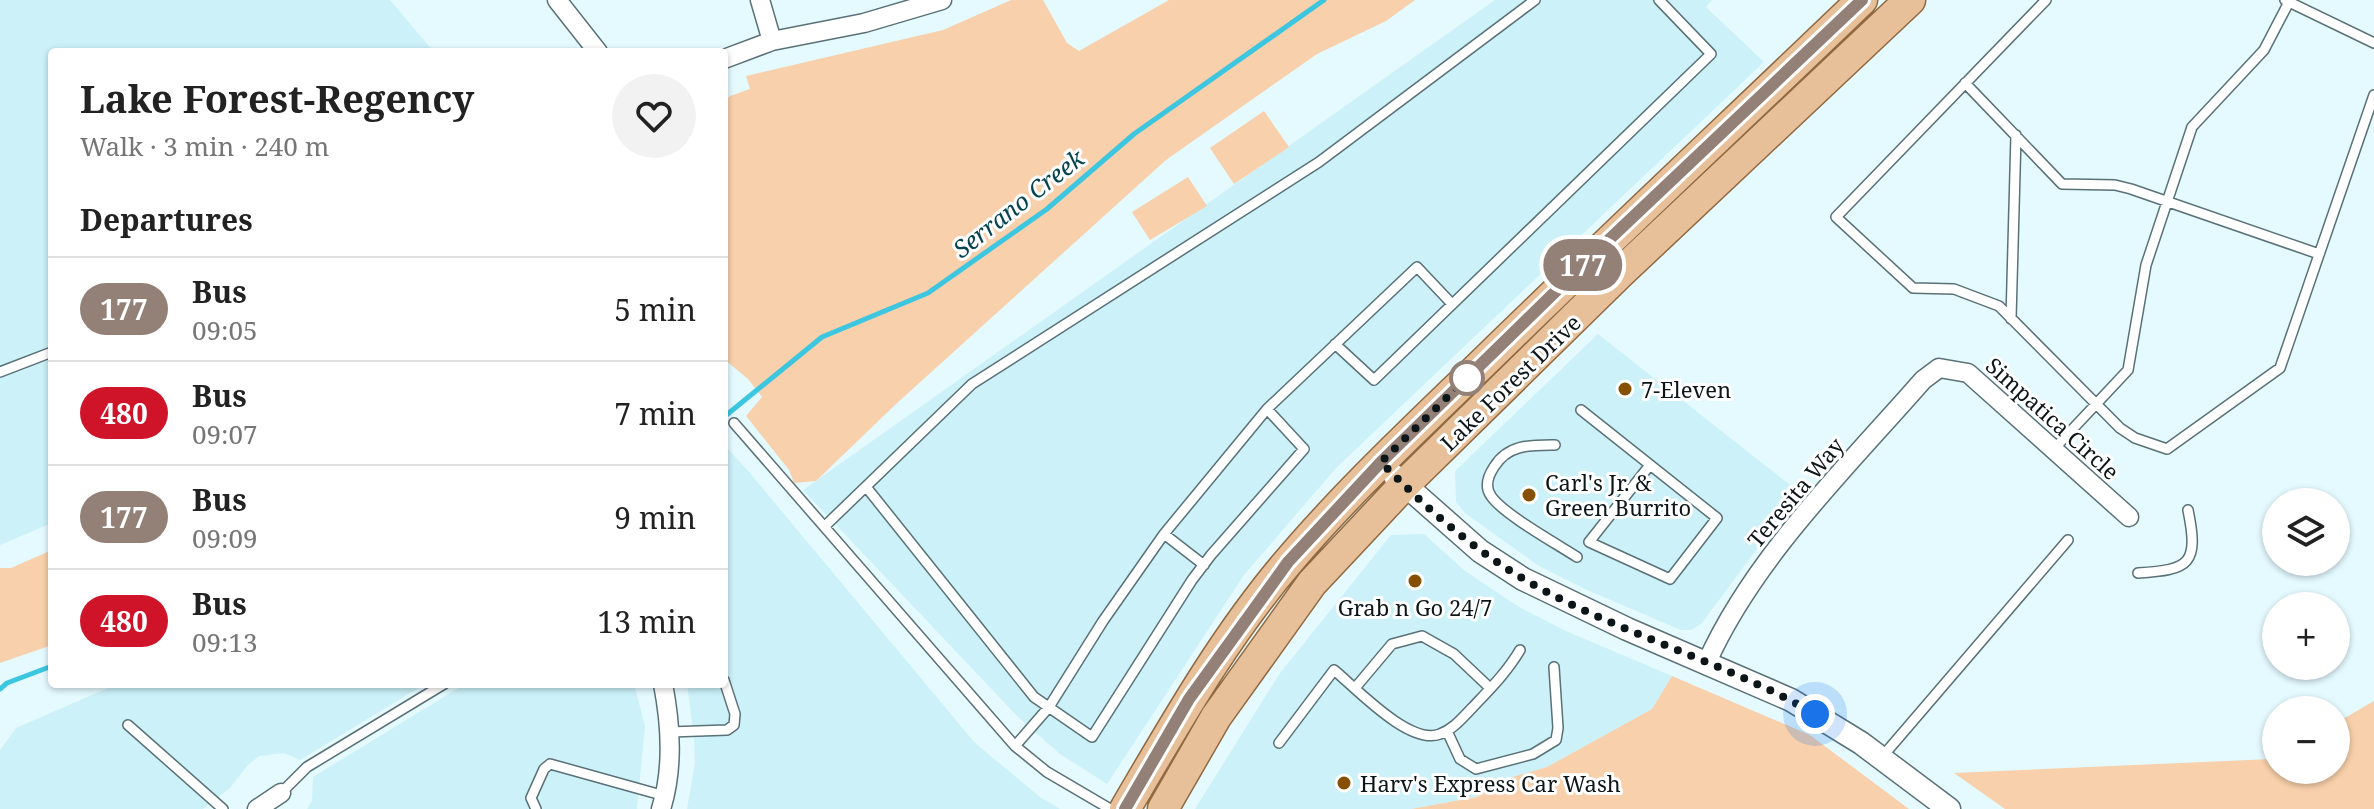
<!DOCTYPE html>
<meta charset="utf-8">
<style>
:root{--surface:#fff;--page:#f2f2f2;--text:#222;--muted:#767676;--line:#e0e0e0}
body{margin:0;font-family:"Noto Serif",serif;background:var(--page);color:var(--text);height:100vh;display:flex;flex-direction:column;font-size:30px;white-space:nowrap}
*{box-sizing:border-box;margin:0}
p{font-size:26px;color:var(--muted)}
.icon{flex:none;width:44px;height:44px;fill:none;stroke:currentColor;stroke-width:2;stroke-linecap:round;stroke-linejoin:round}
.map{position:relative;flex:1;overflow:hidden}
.drawer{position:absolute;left:48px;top:48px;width:680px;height:640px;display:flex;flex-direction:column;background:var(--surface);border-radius:8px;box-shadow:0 2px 6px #0004}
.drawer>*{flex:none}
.badge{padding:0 16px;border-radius:26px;font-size:28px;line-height:52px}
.controls{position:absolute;left:2262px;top:488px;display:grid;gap:16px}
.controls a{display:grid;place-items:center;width:88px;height:88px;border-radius:50%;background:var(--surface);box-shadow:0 2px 6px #0004;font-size:40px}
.you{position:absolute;width:40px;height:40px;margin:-20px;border:6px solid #fff;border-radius:50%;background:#1a73e8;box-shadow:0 0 0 12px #1a73e833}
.map>.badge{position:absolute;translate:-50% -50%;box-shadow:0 0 0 4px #fff}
h2{padding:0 32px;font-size:30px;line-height:72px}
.round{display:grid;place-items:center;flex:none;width:84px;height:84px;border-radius:42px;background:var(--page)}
.overview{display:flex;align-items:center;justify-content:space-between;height:136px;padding:0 32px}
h1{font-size:38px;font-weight:700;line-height:60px}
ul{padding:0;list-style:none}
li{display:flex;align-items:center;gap:24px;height:104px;padding:0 32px;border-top:2px solid var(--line)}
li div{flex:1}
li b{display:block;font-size:30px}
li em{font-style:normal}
li .badge{min-width:88px;font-weight:700;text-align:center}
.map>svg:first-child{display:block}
.built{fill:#ccf1f9}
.green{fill:#f8d0ab}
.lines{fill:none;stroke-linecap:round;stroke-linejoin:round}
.stream{stroke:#3cc6e0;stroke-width:5}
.service-casing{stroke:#597177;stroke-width:12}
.minor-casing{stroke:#597177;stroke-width:21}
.tertiary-casing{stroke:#597177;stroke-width:25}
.primary-casing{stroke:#906940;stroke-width:33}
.service{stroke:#fff;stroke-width:9}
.minor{stroke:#fff;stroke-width:18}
.tertiary{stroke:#fff;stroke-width:22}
.primary{stroke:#e7c099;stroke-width:30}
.line-casing{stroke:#fff;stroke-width:18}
.line{stroke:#938177;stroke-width:12}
.walk{stroke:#0c1618;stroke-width:8;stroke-dasharray:0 14.4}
.stop-dot{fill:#fff;stroke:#938177;stroke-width:4}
.poi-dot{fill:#874f02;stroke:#fff;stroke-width:3}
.labels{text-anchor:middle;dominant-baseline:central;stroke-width:6;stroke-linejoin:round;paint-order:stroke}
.street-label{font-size:22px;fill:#0c1618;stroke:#fff}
.poi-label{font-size:22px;fill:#0c1618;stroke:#fff;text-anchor:start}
.water-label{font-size:24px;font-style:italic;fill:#06444f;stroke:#fff}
</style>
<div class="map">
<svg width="2374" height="809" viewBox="0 0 2374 809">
<rect width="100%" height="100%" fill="#e4faff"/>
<!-- built -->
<path class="built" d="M0,0h390l44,52h-382v471l-52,22z
M1495,0h217l-6,7 58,55 -428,406 -92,107 -137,209 -47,-30 -42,-37 -215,-227z
M1598,334l201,158 -97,131 -11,7h-10l-94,-40 -48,-24 -74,-53 -9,-11 -1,-31z
M724,449h4l21,23 226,271 65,54 20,12h-373l8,-46 -1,-25 -7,-54h37z
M1424,534l41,37 54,36 47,24 106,45 -20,33 -105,58 -45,13 -25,17 -66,12h-216l85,-136 111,-138z
M117,684h308l-125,76 -16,-7 -25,3 -12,10 -17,22 -27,21h-203v-59l16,-22z
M465,684h169l11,42 -8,83h-330l5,-8 1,-24z"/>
<!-- green -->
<path class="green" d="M1011,0h32l24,43 12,8 90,-51h246l-29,21 -69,33 -151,106 -270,244 -80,77 -22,2 -5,-13 -43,-54 16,-19 -14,-18 -24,-20v-258l6,-5 20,-7 -4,-13 197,-46z
M1264,111l25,36 -55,37 -24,-36z
M1188,177l19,29 -57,34 -18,-28z
M52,550v95l-52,18v-95h11z
M1672,676l138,59 99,74h-498l66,-12 25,-17 45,-13 105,-58z
M2374,701v108h-369l-51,-36 317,-14 5,-3v14h60v-47z"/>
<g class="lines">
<!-- stream -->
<path class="stream" d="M724,417l98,-80 106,-44 119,-84 87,-75 190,-134
M0,689l7,-6 45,-17"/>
<defs>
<path id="service" d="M2046,0l-210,217 77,71 41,1 45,17 121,122 15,10 32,11 113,-81 94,-273
M2285,0l89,43
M1965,83l97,101 53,1 16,4 188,65
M2011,319l5,-184
M1335,344l39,36 337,-326 -52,-54
M0,372l52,-20
M1581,410l136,108 -47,61 -81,-37 61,-77
M734,423l281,323 32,26 63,37
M1555,445c-24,0 -47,-1 -61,22 -6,9 -10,19 -3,29 12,18 66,48 86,61
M2052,451l76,-81 18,-105 46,-138 72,-77 26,-50
M867,488l167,209 58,40 100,-157 19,-25 93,-106 -37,-40
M825,526l147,-142 347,-222 216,-162
M1164,534l40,31
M2138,573c52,-3 61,-9 50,-63
M1355,688l37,-44 30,-8 32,18 36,34
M128,725l95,84
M1447,731l13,28 16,10 57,-15 23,-14 2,-12 -4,-61
M670,732l57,-2 7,-5 1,-11 -11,-34
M1279,743l55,-73c23,19 76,76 106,64 14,-5 23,-17 33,-27 17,-18 34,-35 47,-57
M1015,746l34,-39 54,-86 61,-87 103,-125 150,-142 35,37
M1882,757l186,-217
M281,793l26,-26 137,-83
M536,809l-5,-11 13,-29 6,-5 115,32"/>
<path id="minor" d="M557,0l41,52
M760,0l12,41
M724,59l48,-18 92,-18 78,-23
M1707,662c47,-105 140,-195 216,-282l16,-12 29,5 161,144
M257,809l24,-16
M661,809c13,-41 10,-84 2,-125"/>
<path id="tertiary" d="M1395,476l85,75 43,28 104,50 164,71 70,43 88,66"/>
<path id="primary" d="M1125,809c50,-85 99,-172 163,-247 61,-72 131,-137 199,-203 124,-121 250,-239 375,-359
M1163,809l53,-92 96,-134 92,-98 215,-211 291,-274"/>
</defs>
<!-- service casing -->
<use href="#service" class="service-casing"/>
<!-- minor casing -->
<use href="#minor" class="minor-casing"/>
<!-- tertiary casing -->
<use href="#tertiary" class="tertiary-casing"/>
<!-- primary casing -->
<use href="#primary" class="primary-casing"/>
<!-- service -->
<use href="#service" class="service"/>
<!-- minor -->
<use href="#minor" class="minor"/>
<!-- tertiary -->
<use href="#tertiary" class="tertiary"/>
<!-- primary -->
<use href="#primary" class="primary"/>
</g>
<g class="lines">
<defs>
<path id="line" d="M1125,809l64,-110 99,-137 93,-100 216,-211 265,-251"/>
</defs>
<!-- line casing -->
<use href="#line" class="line-casing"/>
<!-- line -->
<use href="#line" class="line"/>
<!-- walk -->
<path class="walk" d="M1467,378l-86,84c42,43 89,85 141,116 93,55 200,82 293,136"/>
</g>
<!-- markers -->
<circle class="stop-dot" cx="1467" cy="378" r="16"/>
<g class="poi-dot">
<circle cx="1625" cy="389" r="8"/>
<circle cx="1529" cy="495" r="8"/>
<circle cx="1415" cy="581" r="8"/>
<circle cx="1344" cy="783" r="8"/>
</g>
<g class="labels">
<!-- street labels -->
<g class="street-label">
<text transform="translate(1510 382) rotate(-44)">Lake Forest Drive</text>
<text transform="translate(2053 418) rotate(42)">Simpatica Circle</text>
<text transform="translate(1795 492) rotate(-50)">Teresita Way</text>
</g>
<!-- poi labels -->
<g class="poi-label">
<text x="1641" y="389">7-Eleven</text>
<text x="1545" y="482">Carl's Jr. &amp;<tspan x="1545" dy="25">Green Burrito</tspan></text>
<text x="1415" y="607" text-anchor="middle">Grab n Go 24/7</text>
<text x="1360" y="783">Harv's Express Car Wash</text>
</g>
<!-- water labels -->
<g class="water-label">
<text transform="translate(1018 203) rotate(-38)">Serrano Creek</text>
</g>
</g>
</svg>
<div class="controls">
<a><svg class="icon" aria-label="layers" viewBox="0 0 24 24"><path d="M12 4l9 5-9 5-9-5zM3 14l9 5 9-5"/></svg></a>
<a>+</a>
<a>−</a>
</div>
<div class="you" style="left:1815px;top:714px"></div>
<b class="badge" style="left:1583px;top:265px;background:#938177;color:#fff">177</b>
<section class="drawer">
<div class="overview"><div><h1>Lake Forest-Regency</h1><p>Walk · 3 min · 240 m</p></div><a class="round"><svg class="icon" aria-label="heart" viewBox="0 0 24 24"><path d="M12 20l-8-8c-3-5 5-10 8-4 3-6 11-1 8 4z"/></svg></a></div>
<h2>Departures</h2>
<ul>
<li><span class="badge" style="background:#938177;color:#fff">177</span><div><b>Bus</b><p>09:05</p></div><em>5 min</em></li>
<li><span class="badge" style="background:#cf1429;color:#fff">480</span><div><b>Bus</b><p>09:07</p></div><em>7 min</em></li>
<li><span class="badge" style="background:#938177;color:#fff">177</span><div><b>Bus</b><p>09:09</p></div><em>9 min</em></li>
<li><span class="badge" style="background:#cf1429;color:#fff">480</span><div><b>Bus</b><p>09:13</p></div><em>13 min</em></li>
</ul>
</section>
</div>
